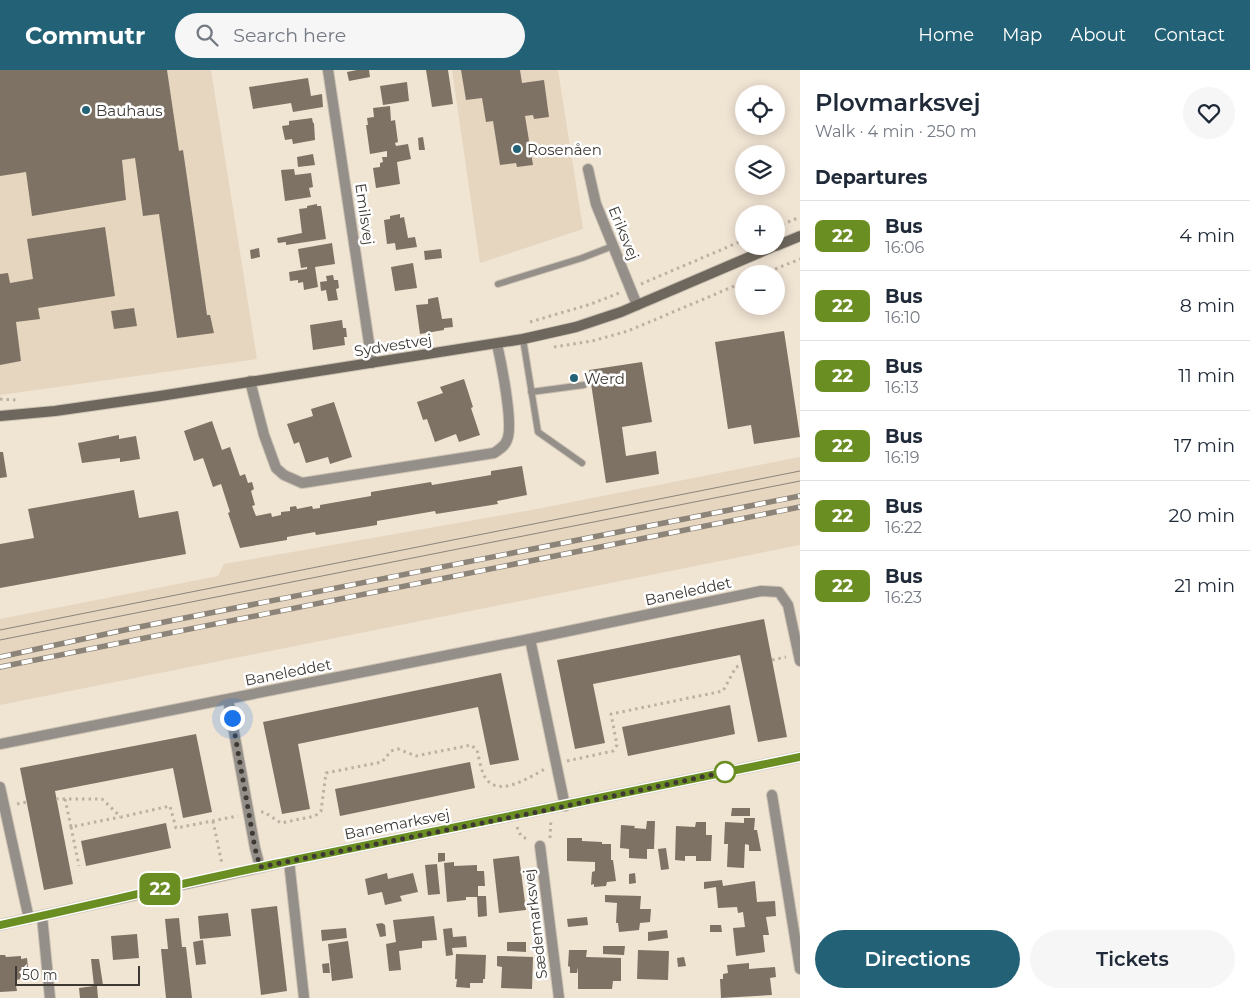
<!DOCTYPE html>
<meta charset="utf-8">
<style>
:root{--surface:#fff;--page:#f6f6f7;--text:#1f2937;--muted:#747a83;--line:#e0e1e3;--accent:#236177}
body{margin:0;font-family:Montserrat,sans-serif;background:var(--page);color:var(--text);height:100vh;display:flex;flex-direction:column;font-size:19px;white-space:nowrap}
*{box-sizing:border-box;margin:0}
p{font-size:16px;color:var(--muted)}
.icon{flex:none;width:28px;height:28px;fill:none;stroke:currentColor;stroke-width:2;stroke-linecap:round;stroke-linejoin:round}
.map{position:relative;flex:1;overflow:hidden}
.drawer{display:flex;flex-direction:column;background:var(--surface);width:450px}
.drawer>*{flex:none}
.badge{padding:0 10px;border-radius:8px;font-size:18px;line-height:32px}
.controls{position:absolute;left:735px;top:15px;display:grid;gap:10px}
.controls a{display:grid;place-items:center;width:50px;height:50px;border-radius:50%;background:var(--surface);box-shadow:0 2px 12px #0003;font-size:25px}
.scale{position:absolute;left:15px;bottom:12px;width:125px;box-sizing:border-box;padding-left:5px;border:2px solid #3e3933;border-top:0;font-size:14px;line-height:18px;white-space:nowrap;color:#3e3933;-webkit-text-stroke:4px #fff;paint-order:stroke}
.you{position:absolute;width:25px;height:25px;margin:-12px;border:4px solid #fff;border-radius:50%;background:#1a73e8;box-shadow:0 0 0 8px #1a73e833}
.map>.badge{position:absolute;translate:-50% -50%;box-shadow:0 0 0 2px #fff}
h2{padding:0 15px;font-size:19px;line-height:45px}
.round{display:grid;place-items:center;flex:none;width:52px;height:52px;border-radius:26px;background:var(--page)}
.overview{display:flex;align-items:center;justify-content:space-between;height:85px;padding:0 15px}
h1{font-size:24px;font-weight:600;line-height:38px}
.cta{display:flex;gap:10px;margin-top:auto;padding:10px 15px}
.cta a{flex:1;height:58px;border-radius:30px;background:var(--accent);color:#fff;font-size:20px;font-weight:600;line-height:58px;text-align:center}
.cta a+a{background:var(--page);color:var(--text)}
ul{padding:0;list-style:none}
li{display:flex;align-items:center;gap:15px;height:70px;padding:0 15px;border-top:1px solid var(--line)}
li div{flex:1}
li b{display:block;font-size:19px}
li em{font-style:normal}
li .badge{min-width:55px;font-weight:700;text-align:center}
header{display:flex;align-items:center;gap:30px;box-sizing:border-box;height:70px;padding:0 25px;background:var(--accent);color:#fff}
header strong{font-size:24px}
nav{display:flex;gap:28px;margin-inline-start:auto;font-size:18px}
.search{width:350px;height:45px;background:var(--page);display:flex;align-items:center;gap:12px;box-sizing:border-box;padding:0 18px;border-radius:28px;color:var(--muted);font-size:19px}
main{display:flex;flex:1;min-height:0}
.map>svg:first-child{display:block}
.built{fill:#e6d6bf}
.building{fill:#7d7264}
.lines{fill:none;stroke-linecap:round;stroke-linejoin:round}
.lane-casing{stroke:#ccc2b3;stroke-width:8}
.street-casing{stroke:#ccc2b3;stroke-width:12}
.secondary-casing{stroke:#ccc2b3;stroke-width:12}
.path{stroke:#bab1a3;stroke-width:3;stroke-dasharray:2.5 4;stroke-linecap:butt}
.lane{stroke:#948f89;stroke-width:6}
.street{stroke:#948f89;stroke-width:10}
.secondary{stroke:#6e675d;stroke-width:10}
.tram{stroke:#8c8479;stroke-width:1}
.rail-casing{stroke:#8c8479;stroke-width:5.5}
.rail{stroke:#fff;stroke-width:4;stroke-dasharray:11;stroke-linecap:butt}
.line-casing{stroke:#fff;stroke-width:11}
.line{stroke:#6b8e23;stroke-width:8}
.walk{stroke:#3e3933;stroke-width:5;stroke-dasharray:0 9}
.poi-dot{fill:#236177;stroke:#fff;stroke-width:2}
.stop-dot{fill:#fff;stroke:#6b8e23;stroke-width:2.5}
.labels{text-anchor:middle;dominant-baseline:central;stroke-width:5;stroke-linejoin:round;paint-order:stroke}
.poi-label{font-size:15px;fill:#3e3933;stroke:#fff;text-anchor:start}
.street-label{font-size:15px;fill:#3e3933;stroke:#fff}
</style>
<header>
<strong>Commutr</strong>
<div class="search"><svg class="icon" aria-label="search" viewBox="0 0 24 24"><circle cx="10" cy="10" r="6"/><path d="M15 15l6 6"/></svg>Search here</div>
<nav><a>Home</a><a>Map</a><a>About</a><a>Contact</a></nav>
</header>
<main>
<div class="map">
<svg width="800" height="928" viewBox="0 0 800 928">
<rect width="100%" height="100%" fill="#f0e4d3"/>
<!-- built -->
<path class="built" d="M0,0h211l46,289 -257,36z
M452,0h106l25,159 -103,34z
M800,387v88l-800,160v-86l218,-43 6,-12 313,-55z"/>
<!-- building -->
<path class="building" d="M0,0h167l12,81 4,-1 24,165h3l4,18 -37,5 -18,-124 -16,2 -8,-58 -13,2 4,40 -94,16 -6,-44 -26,4z
M357,0h12l1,7 -21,4 -2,-9z
M426,0h22l5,34 -21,3z
M461,0h59l2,13 22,-3 5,37 -15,2 -1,-4 -8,1 8,49 -16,2 -1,-4 -16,2 -7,-44 -7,1 -4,-24 -16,2z
M308,8l3,18 11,-2 1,13 -30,5 -2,-9 -38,6 -4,-22z
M407,12l2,19 -26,4 -3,-19z
M390,36l1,15 4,-1 3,22 -3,1 1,3 12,-2 3,15 -14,3 3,22 -24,4 -3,-20 7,-1v-4l3,-1 -1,-5h5v-6l-17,3 -4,-29h2l-1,-7 7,-1 -1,-9z
M312,48l1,5h1l1,17 -22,4 -1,-5 -7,1 -3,-14 7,-1v-4z
M423,67l2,13h-6l-1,-12z
M313,84l2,11 -17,2 -1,-10z
M294,99l1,6 16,-2 2,14 -4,1 2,9 -26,4 -4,-31z
M317,134v2h4l5,33 -40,6v-3l-8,1 -1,-5 25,-5 -3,-24 8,-1v-2z
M400,144v4l4,-1 4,21 7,-1 2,10 -21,3 -1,-7 -8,1 -3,-24 6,-1v-3z
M105,157l10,69 -77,12 2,11 -24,3 5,39 -21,4v-91l8,-1 2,10 23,-4 -6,-40z
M332,173l3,21 -20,3 3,20 -14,3 -1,-8 -5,1v-3l-8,1 -1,-9 18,-3v-2l-6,1 -3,-19z
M259,178l1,9 -9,2 -1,-9z
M441,179l1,9 -17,2 -1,-9z
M413,193l4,25 -22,3 -4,-24z
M333,205l1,5h4l1,8 -3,1 2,11 -10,1 -2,-11 -5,1 -1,-9 7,-1 -1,-5z
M438,227l4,22 10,-1 1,9 -9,1v2l-24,4 -4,-29 12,-1v-5z
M134,238l3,18 -23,3 -3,-18z
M342,250l1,8h3l1,9h-3l1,8 -32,5 -3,-25z
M784,261l16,106 -46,7 -3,-19 -23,4 -13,-87z
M642,292l10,60 -30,5 4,29 30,-5 3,23 -53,9 -17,-113z
M464,309l9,28 -2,1 9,27 -21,7 -3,-8 -21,8 -8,-23 -4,1 -6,-18 26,-9 -3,-6z
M334,332l18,55 -22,7 -2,-7 -22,6 -7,-21 -5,2 -7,-20 26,-8 -2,-7z
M212,351l10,29 8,-3 10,29 5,-2 3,9 4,-1 2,7 -3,2 4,14 -3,1 4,10 15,-3 1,4 9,-2v-3l9,-1v-4l6,-1 1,3 15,-3 1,3 7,-1v-3l51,-9v-4l60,-10 1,3 59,-10v-4l31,-5 5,29 -30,6 1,3 -62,10 -1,-3 -58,10v4l-61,10 -1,-3 -28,5v3l-47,8 -12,-35 2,-1 -9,-28 -8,3 -10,-29 -9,3 -10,-30z
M119,365v4l17,-3 4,23 -20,3v-4l-38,5 -4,-20z
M0,382h3l4,25 -7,1z
M134,420l5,28 39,-7 8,43 -186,34v-44l34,-6 -6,-29z
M764,549l23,118 -29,5 -18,-87 -147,29 12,59 -30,6 -18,-89z
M501,603l18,87 -29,5 -12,-58 -180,37 12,65 -28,5 -19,-92z
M730,635l5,29 -107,22 -6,-29z
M196,664l16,78 -29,6 -10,-50 -118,23 18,93 -29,6 -24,-122z
M470,692l5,26 -135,28 -5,-27z
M732,738h18v8h-19z
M744,748h11l-1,12h3l4,21h-12v-6l-4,-1 -1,24 -17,-1 1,-23h-4l1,-22 19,1z
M647,751h8l-1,28h-7v10l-18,-1v-9l-9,-1 1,-23 14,1 -1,2 12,1z
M696,752h10v13h6l-1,26h-15v-5h-11v5l-10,-1 1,-34 19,1z
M166,753l5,25 -85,18 -5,-25z
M567,768h15v3l20,1v2h9v16h2l3,21 -9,1 -1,4 -12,1v-3l-3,1 1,-13 3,-1v-9l-28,-1z
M666,778l3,21 -8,1 -3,-21z
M438,783h7v8l-7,1z
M519,786l7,54 -27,3 -6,-54z
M454,792v4l23,-1v6h7l1,15h-7v10h8l1,20 -9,1 -1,-20h-11v3l-19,2 -3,-39z
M437,794l3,30 -12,1 -3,-30z
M387,803l1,6 25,-6 5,19 -18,4 2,5 -17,4 -3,-13 -14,3 -3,-16z
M635,803l1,10 -7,1v-10z
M722,810l1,6 32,-5 2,21 18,-1 1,15 -10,1 3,18h-6l2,17 -29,4 -3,-28 12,-1 -2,-15 -5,1 -1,-6 -19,1 -2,-21 -12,2v-7z
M605,825l36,1 -1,13h11l-1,13 -10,1 -1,7 -20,2 -1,-9h-2l1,-20 -12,-1z
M277,836l10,85 -26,4 -10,-86z
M228,843l3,23 -31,3 -2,-23z
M434,846l3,24 -15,1v7l-23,3 2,19 -12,1 -3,-27 10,-2 -3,-22z
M587,847l1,8 -20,2 -1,-8z
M179,848l3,29h4l6,51h-26l-5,-49h7l-3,-30z
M382,853l3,2 1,11 -6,1 -4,-13z
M710,855h11l1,7h-12z
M346,858l1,10 -25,3 -1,-11z
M452,858l1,9 13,-1 1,11 -15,1 1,7 -7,1 -3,-27z
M667,860l1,8 -20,3v-9z
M137,864l2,24 -26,2 -2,-24z
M203,870l3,24 -10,1 -3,-23z
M348,871l5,37 -21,3 -4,-37z
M507,872h19v10l-19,-1z
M603,876h22l-1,9 -21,-1z
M569,880h18l-1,7 35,1v23h-8l-1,8h-34v-22l-1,6h-7v-6l-2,-1z
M638,880l31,1 -1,29 -31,-1z
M456,884l30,1 -1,24h-2v4h-13v5l-14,-1 1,-8h-2z
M0,885h5l1,2 15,-1v3l6,-1 2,20 -14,2 2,11 -17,1z
M497,886l36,1 -1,32 -31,-1 1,-21 -5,-1z
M684,887l2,9 -8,1 -1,-9z
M91,889h8l4,26 -6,1 1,12h-18l-1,-10 15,-2z
M329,893l1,10h-7l-1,-9z
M749,893v6l26,-2 1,10 -6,1 2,17 -51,3 -1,-19h3v-5l5,-1 -1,-8z"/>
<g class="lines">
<defs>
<path id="lane" d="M498,214l84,-26 31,-12
M523,269l15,93 44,31
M531,322l53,-7"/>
<path id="street" d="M328,0l44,293
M588,99l8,35 41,101
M250,311l14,54 12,33 8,7 18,8 192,-30c6,-4 11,-7 13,-13 7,-15 -6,-78 -10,-96
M530,569l35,167
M228,629l27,149 5,19
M0,674l530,-105 231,-48 18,1 9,13 12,56
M0,717l29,132
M772,725l28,174
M540,776l19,152
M289,791l15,137
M42,846l8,82"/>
<path id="secondary" d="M776,176l24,-10
M0,346l55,-5 105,-15 363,-57 53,-12 45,-15 154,-66
M0,855l289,-64 511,-104"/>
</defs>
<!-- lane casing -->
<use href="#lane" class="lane-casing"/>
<!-- street casing -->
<use href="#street" class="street-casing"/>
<!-- secondary casing -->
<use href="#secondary" class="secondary-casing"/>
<!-- path -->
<path class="path" d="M776,157l24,-10
M763,204l37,-15
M641,214l103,-44
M530,252l61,-18 28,-11
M554,277l38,-6 36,-10 116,-49
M0,329l17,1
M772,590l14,-3
M567,691l46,-10 4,-6 -6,-31 112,-23 13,-24 6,-2
M56,729h46l19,18 49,-11 6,22 62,-12
M65,729l6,28 49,-10
M17,734l10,-2
M261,742h3l17,11 34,-7 6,-5 5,-38 56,-11 9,-11 7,-2 18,7 55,-11 6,5c2,7 3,16 6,23 11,28 45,5 62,-4
M213,751l9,43
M71,757l8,39
M517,757l4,9 8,4
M550,768l1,-19"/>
<!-- lane -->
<use href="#lane" class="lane"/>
<!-- street -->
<use href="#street" class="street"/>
<!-- secondary -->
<use href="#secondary" class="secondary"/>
<!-- tram -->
<path class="tram" d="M0,560l800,-159
M0,570l800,-159"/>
<defs>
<path id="rail" d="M0,587l129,-28 671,-133
M0,597l800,-160"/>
</defs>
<!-- rail casing -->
<use href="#rail" class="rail-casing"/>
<!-- rail -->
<use href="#rail" class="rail"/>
</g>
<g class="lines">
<defs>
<path id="line" d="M0,855c96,-21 192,-44 289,-64 170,-36 341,-68 511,-104"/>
</defs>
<!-- line casing -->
<use href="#line" class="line-casing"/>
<!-- line -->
<use href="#line" class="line"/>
<!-- walk -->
<path class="walk" d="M232,648l23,130 5,19 292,-58 173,-37"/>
</g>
<!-- markers -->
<g class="poi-dot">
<circle cx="86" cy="40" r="5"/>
<circle cx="517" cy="79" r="5"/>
<circle cx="574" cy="308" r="5"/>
</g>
<circle class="stop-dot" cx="725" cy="702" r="10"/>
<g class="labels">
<!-- poi labels -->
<g class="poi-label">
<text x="96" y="40">Bauhaus</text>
<text x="527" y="79">Rosenåen</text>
<text x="584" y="308">Werd</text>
</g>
<!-- street labels -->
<g class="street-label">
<text transform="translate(365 144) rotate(82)">Emilsvej</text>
<text transform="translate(624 163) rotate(68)">Eriksvej</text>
<text transform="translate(393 275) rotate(-9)">Sydvestvej</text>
<text transform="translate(688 521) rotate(-12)">Baneleddet</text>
<text transform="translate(288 602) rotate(-11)">Baneleddet</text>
<text transform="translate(397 754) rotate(-11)">Banemarksvej</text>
<text transform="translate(535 854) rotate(-97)">Sædemarksvej</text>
</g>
</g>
</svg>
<div class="controls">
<a><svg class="icon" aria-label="locate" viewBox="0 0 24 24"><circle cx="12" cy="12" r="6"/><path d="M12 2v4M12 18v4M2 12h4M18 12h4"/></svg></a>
<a><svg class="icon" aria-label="layers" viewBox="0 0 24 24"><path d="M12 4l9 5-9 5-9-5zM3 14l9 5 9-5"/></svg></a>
<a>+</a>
<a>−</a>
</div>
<div class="scale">50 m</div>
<div class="you" style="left:232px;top:648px"></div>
<b class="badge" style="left:160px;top:819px;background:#6b8e23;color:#fff">22</b>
</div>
<section class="drawer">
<div class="overview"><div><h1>Plovmarksvej</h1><p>Walk · 4 min · 250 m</p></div><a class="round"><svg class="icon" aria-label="heart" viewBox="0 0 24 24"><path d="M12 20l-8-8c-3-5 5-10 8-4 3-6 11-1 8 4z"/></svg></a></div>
<h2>Departures</h2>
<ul>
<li><span class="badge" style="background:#6b8e23;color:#fff">22</span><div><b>Bus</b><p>16:06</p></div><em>4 min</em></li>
<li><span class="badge" style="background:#6b8e23;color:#fff">22</span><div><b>Bus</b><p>16:10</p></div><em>8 min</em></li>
<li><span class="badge" style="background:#6b8e23;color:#fff">22</span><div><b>Bus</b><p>16:13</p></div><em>11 min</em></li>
<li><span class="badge" style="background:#6b8e23;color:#fff">22</span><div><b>Bus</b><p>16:19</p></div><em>17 min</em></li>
<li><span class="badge" style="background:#6b8e23;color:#fff">22</span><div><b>Bus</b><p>16:22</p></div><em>20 min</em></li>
<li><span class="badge" style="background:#6b8e23;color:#fff">22</span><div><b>Bus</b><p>16:23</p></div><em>21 min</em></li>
</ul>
<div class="cta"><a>Directions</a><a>Tickets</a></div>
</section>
</main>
